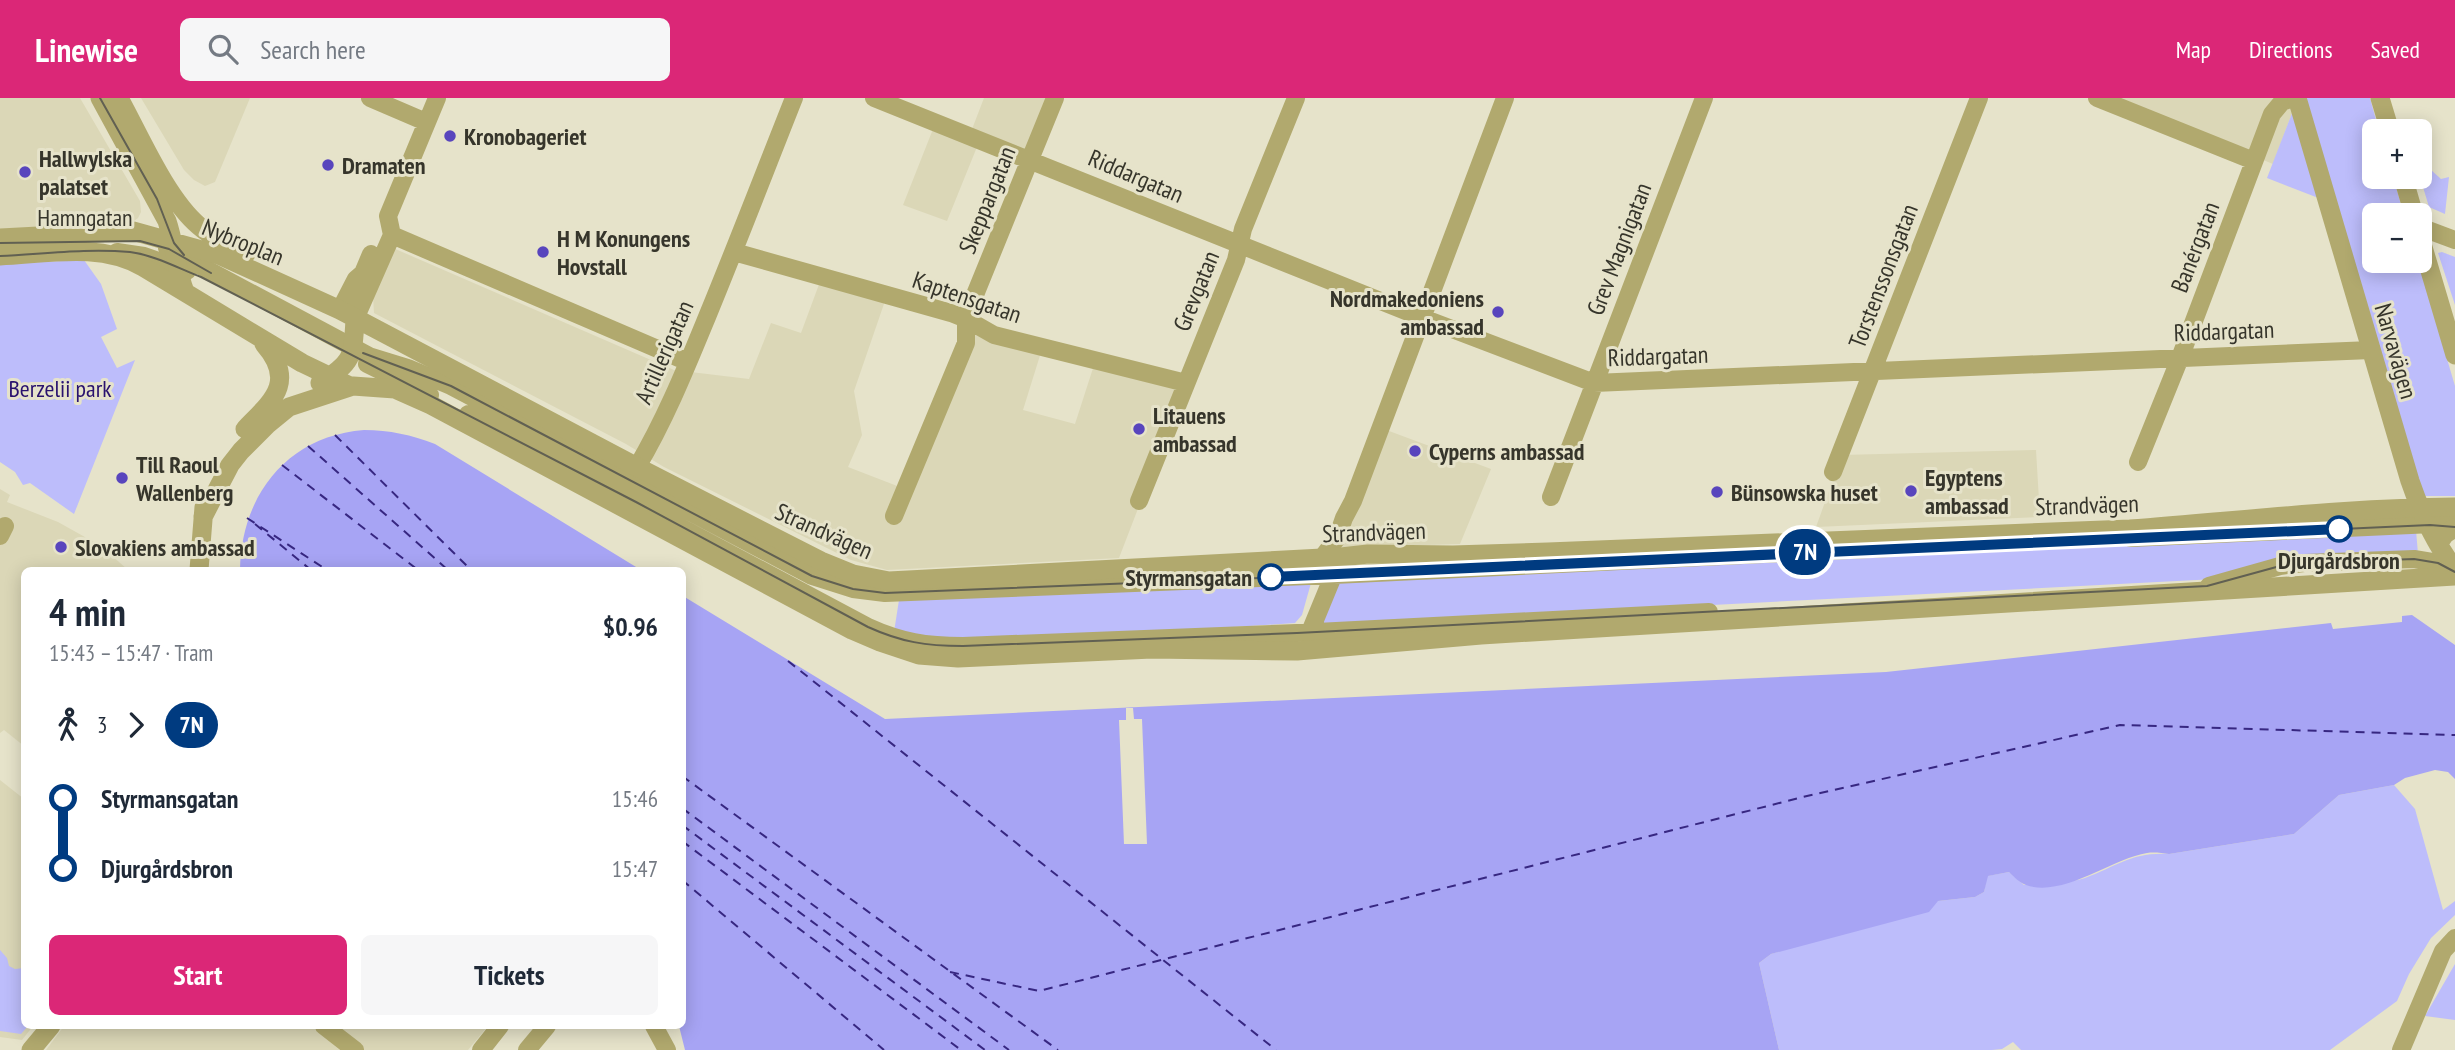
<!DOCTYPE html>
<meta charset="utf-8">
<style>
:root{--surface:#fff;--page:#f6f6f7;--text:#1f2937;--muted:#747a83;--accent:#db2777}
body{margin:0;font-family:"PT Sans Narrow",sans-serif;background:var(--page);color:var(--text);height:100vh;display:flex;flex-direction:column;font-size:26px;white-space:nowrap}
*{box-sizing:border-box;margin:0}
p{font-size:23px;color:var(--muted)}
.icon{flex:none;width:38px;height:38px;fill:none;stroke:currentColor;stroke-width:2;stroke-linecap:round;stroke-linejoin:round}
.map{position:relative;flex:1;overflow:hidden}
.drawer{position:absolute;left:21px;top:469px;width:665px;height:462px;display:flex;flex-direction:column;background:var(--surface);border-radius:10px;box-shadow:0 4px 18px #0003}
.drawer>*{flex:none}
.badge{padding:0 14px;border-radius:23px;font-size:24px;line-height:46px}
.controls{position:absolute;left:2362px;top:21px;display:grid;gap:14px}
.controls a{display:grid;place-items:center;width:70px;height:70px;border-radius:10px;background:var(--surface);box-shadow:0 4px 18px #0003;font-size:35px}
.map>.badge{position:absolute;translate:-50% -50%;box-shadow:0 0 0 4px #fff}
.legs{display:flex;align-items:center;gap:10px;height:77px;padding:0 28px;font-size:23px}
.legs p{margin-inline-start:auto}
.summary{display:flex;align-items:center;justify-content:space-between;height:119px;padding:0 28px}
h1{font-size:38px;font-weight:700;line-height:52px}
.action{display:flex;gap:14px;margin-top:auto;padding:14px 28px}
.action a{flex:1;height:80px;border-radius:10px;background:var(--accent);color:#fff;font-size:28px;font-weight:700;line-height:80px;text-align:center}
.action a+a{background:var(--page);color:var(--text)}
ul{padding:0 28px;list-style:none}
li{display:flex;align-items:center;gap:24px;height:70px;font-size:26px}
li i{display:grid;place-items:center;width:10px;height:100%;margin:0 9px;background:currentColor}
li i::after{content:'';width:18px;height:18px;margin:-9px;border:5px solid;border-radius:50%;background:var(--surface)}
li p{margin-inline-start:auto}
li:first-child i{background:linear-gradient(#0000 50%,currentColor 0)}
li:last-child i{background:linear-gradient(currentColor 50%,#0000 0)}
header{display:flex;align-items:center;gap:42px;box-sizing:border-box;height:98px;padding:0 35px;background:var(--accent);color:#fff}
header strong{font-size:33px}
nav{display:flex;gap:38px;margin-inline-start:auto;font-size:24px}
.search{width:490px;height:63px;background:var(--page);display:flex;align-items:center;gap:18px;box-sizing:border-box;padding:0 24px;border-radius:10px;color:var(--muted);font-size:26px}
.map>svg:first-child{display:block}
.built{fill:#dbd7b7}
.green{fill:#bdbdfb}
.water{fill:#a7a4f4}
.pier{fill:#e6e3ca}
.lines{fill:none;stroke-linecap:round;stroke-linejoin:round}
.ferry{stroke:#372781;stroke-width:2;stroke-dasharray:9 7;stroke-linecap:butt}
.minor{stroke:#b1a96e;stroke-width:18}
.tertiary{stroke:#b1a96e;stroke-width:19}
.tram{stroke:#616052;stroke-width:2}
.line-1-casing{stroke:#fff;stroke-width:16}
.line-1{stroke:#003b80;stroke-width:10}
.poi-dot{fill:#5845bd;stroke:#e6e3ca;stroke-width:2.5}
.stop-1-dot{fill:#fff;stroke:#003b80;stroke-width:3.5}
.labels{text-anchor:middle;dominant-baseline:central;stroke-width:6;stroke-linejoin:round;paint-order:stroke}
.poi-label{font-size:24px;font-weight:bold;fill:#36352b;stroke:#e6e3ca;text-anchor:start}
.street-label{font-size:24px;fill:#36352b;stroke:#e6e3ca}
.park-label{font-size:24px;fill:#29126e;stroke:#e6e3ca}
.stop-label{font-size:24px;font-weight:bold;fill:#36352b;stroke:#e6e3ca}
</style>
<header>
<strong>Linewise</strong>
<div class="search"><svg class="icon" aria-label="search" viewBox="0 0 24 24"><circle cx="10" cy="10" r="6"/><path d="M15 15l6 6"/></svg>Search here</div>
<nav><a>Map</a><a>Directions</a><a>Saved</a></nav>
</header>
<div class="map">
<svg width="2455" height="952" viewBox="0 0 2455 952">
<rect width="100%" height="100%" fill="#e6e3ca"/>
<!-- built -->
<path class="built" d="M0,0h80l60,103 1,11 -3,6 -7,5 -131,6z
M141,0h109l-35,84 -10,4 -11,-6 -10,-10z
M984,0h68l-24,62 -49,-18 -32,79 -44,-16 32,-81 34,13z
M2111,0h180l3,10 -21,56z
M393,150l281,122 75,9 22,-56 30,10 20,-54 65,19 -32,93 8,44 -14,32 57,22 65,-166 72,26 -19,61 52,14 20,-62 91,22 -67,174 -232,12 -36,-10 -187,-93 -38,-23 -252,-131 -1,-17z
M1373,327l118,44 -31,75 -134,4z
M2036,352l4,67 -224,10 26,-72z
M0,391l10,6 -3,7 51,20 43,24 27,24h-104v176l-20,-16 -4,3z
M0,682l24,19v227h9l-11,14 -22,-3z
M64,928h253l32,24h-303z
M333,928h155l-20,24h-105z"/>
<!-- green -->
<path class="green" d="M2306,0h64l9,33h-4v46h18l11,38h-29v46h43l37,125v110h-32z
M2294,10l27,91 -54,-21z
M2420,62l21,19 8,-2 -4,37 -16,-7 -9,-30z
M2442,154l13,5v48l-17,-52z
M84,162l17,24 16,45 -16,8 16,31 18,-8 -61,154 -44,-31 -7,2 -8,-13 -15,-10v-198z
M2416,432l2,24 -202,25 -893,46v-2l16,-44 4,-3z
M1311,485l-9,32 -7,8 -107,7 -260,11 -34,-9 5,-32z
M2394,687l21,24 28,101 12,-9v14l-24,23 -22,36 -12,27 -67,49h-309l-8,-8 -11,7 -10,1h-213l-20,-87 12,-9 167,-53 37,-4 9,-5 3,-16 22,-4 15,13c19,-2 43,-1 61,-7 33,-12 46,-26 84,-24l125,-20 45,-39z
M0,852l7,8 2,8 6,3 9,-1v58h4l-7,8 -21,-3z
M2455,866v56l-30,-4z"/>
<!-- water -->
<path class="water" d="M364,332c26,0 47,5 71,14l206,126h-401c1,-74 47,-134 124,-140z
M683,498l202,123 1001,-47 445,-49 2,6 69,-7v-6l10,-1 43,30v134l-7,-7 -13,-2 -30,8 -11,7 -55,10 -45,39 -125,20c-7,-1 -15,-2 -22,-1 -36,6 -84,45 -121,32 -6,-2 -12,-8 -17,-13l-21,4 -4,16 -9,5 -37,4 -9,11 -158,42 -12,9 20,87h-1094l-6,-24h3z"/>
<!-- pier -->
<path class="pier" d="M1126,610h7l1,11h8l5,125h-23l-5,-124h7z"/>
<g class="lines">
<!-- ferry -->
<path class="ferry" d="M335,337l136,135
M308,348l140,124
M282,367l136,105
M247,420l80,52
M255,426l56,46
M788,563l488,389
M682,678l376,274
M682,710l327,242
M682,727l303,225
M682,743l279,209
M682,782l202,170
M950,874l89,19 764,-194 317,-72 335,10"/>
<!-- minor -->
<path class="minor" d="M370,0l56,24
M874,0l549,220 171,65 777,-33
M2097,0l157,63
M2420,129l35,13
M392,137l296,127
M167,150l202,108 39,12 43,18 361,190 41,13 32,4 449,-18 556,-27
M117,154l27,4 43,15
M734,154l217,61 15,6 28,16 192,48
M340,212l16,-31 7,-6 8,-19
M355,221l37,-84 -4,-19 49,-118
M367,266l63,31
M468,316l400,213c33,15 58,19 95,19l334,-13 412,-21
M2138,364l42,-104 92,-244 10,-12 11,-4
M637,369c28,-47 49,-99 70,-150 30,-73 58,-146 87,-219
M1833,374l146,-374
M1551,399l153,-399
M1139,403l97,-241 7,-31 53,-131
M894,418l72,-173v-24l4,-12 85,-209
M0,438l5,-10
M2131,440l324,-15
M1322,460l15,-20 7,-20 9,-17 152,-403
M2209,488l71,-20 24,-3 110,-4 24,4 17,9
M1302,541l8,-7 28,-68
M324,928l31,24
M654,928l13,24
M481,952l19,-24
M527,952l20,-24
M2401,952l42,-99 12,-13"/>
<!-- tertiary -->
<path class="tertiary" d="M100,0l67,123c8,24 9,48 18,71
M119,0c21,38 47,100 80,128 14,12 31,20 47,28
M2297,0l113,383c10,29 26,64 45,88
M2380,0l10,33
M2403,79l11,38
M2420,139l35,118
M0,140l133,-7 86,24 121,55 297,157 184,94 32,13 36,7 452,-24 27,-3 85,1 95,-3 582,-23c109,-8 216,-21 325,-22
M0,158c47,-2 100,-14 143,11l159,96 48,23
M320,285c33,-21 33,-26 35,-64
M245,331c27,-28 52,-47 19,-85
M203,419l27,-52 11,-14 26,-26 22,-18 64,-21 42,3 36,16 421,225 28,12 39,13 39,3 194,-9 145,2 184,-16 974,-59
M2438,446l7,-10 10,-6
M199,472l5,-63
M31,952l20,-24"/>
<!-- tram -->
<path class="tram" d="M100,0l57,101 17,44 10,12
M0,145l140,-2 29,8 42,24
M0,158c43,-2 87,-8 130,-4 24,3 48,16 71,25l435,225 232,125c33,15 58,19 95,19l334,-13 910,-47 73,-20 24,-3 110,-4 24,4 17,9
M363,255l88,33 361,190 41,13 32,4 449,-18 1096,-50 25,2"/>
</g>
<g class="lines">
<defs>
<path id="line-1" d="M1271,479l1068,-48"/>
</defs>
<!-- line-1 casing -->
<use href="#line-1" class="line-1-casing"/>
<!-- line-1 -->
<use href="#line-1" class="line-1"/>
</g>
<!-- markers -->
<g class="poi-dot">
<circle cx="450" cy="38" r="7"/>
<circle cx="328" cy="67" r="7"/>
<circle cx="25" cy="74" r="7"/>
<circle cx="543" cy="154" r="7"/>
<circle cx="1498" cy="214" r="7"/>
<circle cx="1139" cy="331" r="7"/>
<circle cx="1415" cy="353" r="7"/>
<circle cx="122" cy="380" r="7"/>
<circle cx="1911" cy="393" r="7"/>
<circle cx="1717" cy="394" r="7"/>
<circle cx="61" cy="449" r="7"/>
</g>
<g class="stop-1-dot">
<circle cx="2339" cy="431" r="12"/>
<circle cx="1271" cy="479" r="12"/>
</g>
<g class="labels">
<!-- poi labels -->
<g class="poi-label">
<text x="464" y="38">Kronobageriet</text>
<text x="39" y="60">Hallwylska<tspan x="39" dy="28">palatset</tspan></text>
<text x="342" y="67">Dramaten</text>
<text x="557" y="140">H M Konungens<tspan x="557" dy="28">Hovstall</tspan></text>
<text x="1484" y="200" text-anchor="end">Nordmakedoniens<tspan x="1484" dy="28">ambassad</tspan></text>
<text x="1153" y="317">Litauens<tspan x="1153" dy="28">ambassad</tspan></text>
<text x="1429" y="353">Cyperns ambassad</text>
<text x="136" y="366">Till Raoul<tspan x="136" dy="28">Wallenberg</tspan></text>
<text x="1925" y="379">Egyptens<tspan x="1925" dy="28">ambassad</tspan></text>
<text x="1731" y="394">Bünsowska huset</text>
<text x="75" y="449">Slovakiens ambassad</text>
</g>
<!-- street labels -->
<g class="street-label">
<text transform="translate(1136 78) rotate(23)">Riddargatan</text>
<text transform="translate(987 102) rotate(-68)">Skeppargatan</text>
<text x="85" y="119">Hamngatan</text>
<text transform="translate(243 144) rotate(22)">Nybroplan</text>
<text transform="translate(2195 149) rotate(-69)">Banérgatan</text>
<text transform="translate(1619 151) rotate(-69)">Grev Magnigatan</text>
<text transform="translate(1883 178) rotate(-69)">Torstenssonsgatan</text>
<text transform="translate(1196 193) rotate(-68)">Grevgatan</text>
<text transform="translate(967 199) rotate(19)">Kaptensgatan</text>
<text transform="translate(2224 233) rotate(-2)">Riddargatan</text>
<text transform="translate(2396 253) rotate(74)">Narvavägen</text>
<text transform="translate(664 254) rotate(-66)">Artillerigatan</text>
<text transform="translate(1658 258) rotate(-2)">Riddargatan</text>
<text transform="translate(2087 407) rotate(-2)">Strandvägen</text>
<text transform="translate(824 433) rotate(24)">Strandvägen</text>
<text transform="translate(1374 434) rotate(-2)">Strandvägen</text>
</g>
<!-- park labels -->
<g class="park-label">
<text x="60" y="290">Berzelii park</text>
</g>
<!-- stop labels -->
<g class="stop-label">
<text x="2339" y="462">Djurgårdsbron</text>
<text x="1252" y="479" text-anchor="end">Styrmansgatan</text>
</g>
</g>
</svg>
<div class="controls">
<a>+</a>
<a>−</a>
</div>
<b class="badge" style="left:1805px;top:454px;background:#003b80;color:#fff">7N</b>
<section class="drawer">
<div class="summary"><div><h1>4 min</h1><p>15:43 – 15:47 · Tram</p></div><b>$0.96</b></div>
<div class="legs"><svg class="icon" aria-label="walk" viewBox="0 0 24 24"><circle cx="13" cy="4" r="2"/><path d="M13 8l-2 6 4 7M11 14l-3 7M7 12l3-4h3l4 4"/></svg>3<svg class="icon" aria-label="forward" viewBox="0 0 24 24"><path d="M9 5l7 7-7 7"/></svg><b class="badge" style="background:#003b80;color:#fff">7N</b></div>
<ul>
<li><i style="color:#003b80"></i><b>Styrmansgatan</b><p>15:46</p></li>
<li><i style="color:#003b80"></i><b>Djurgårdsbron</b><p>15:47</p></li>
</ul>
<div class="action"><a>Start</a><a>Tickets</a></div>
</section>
</div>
